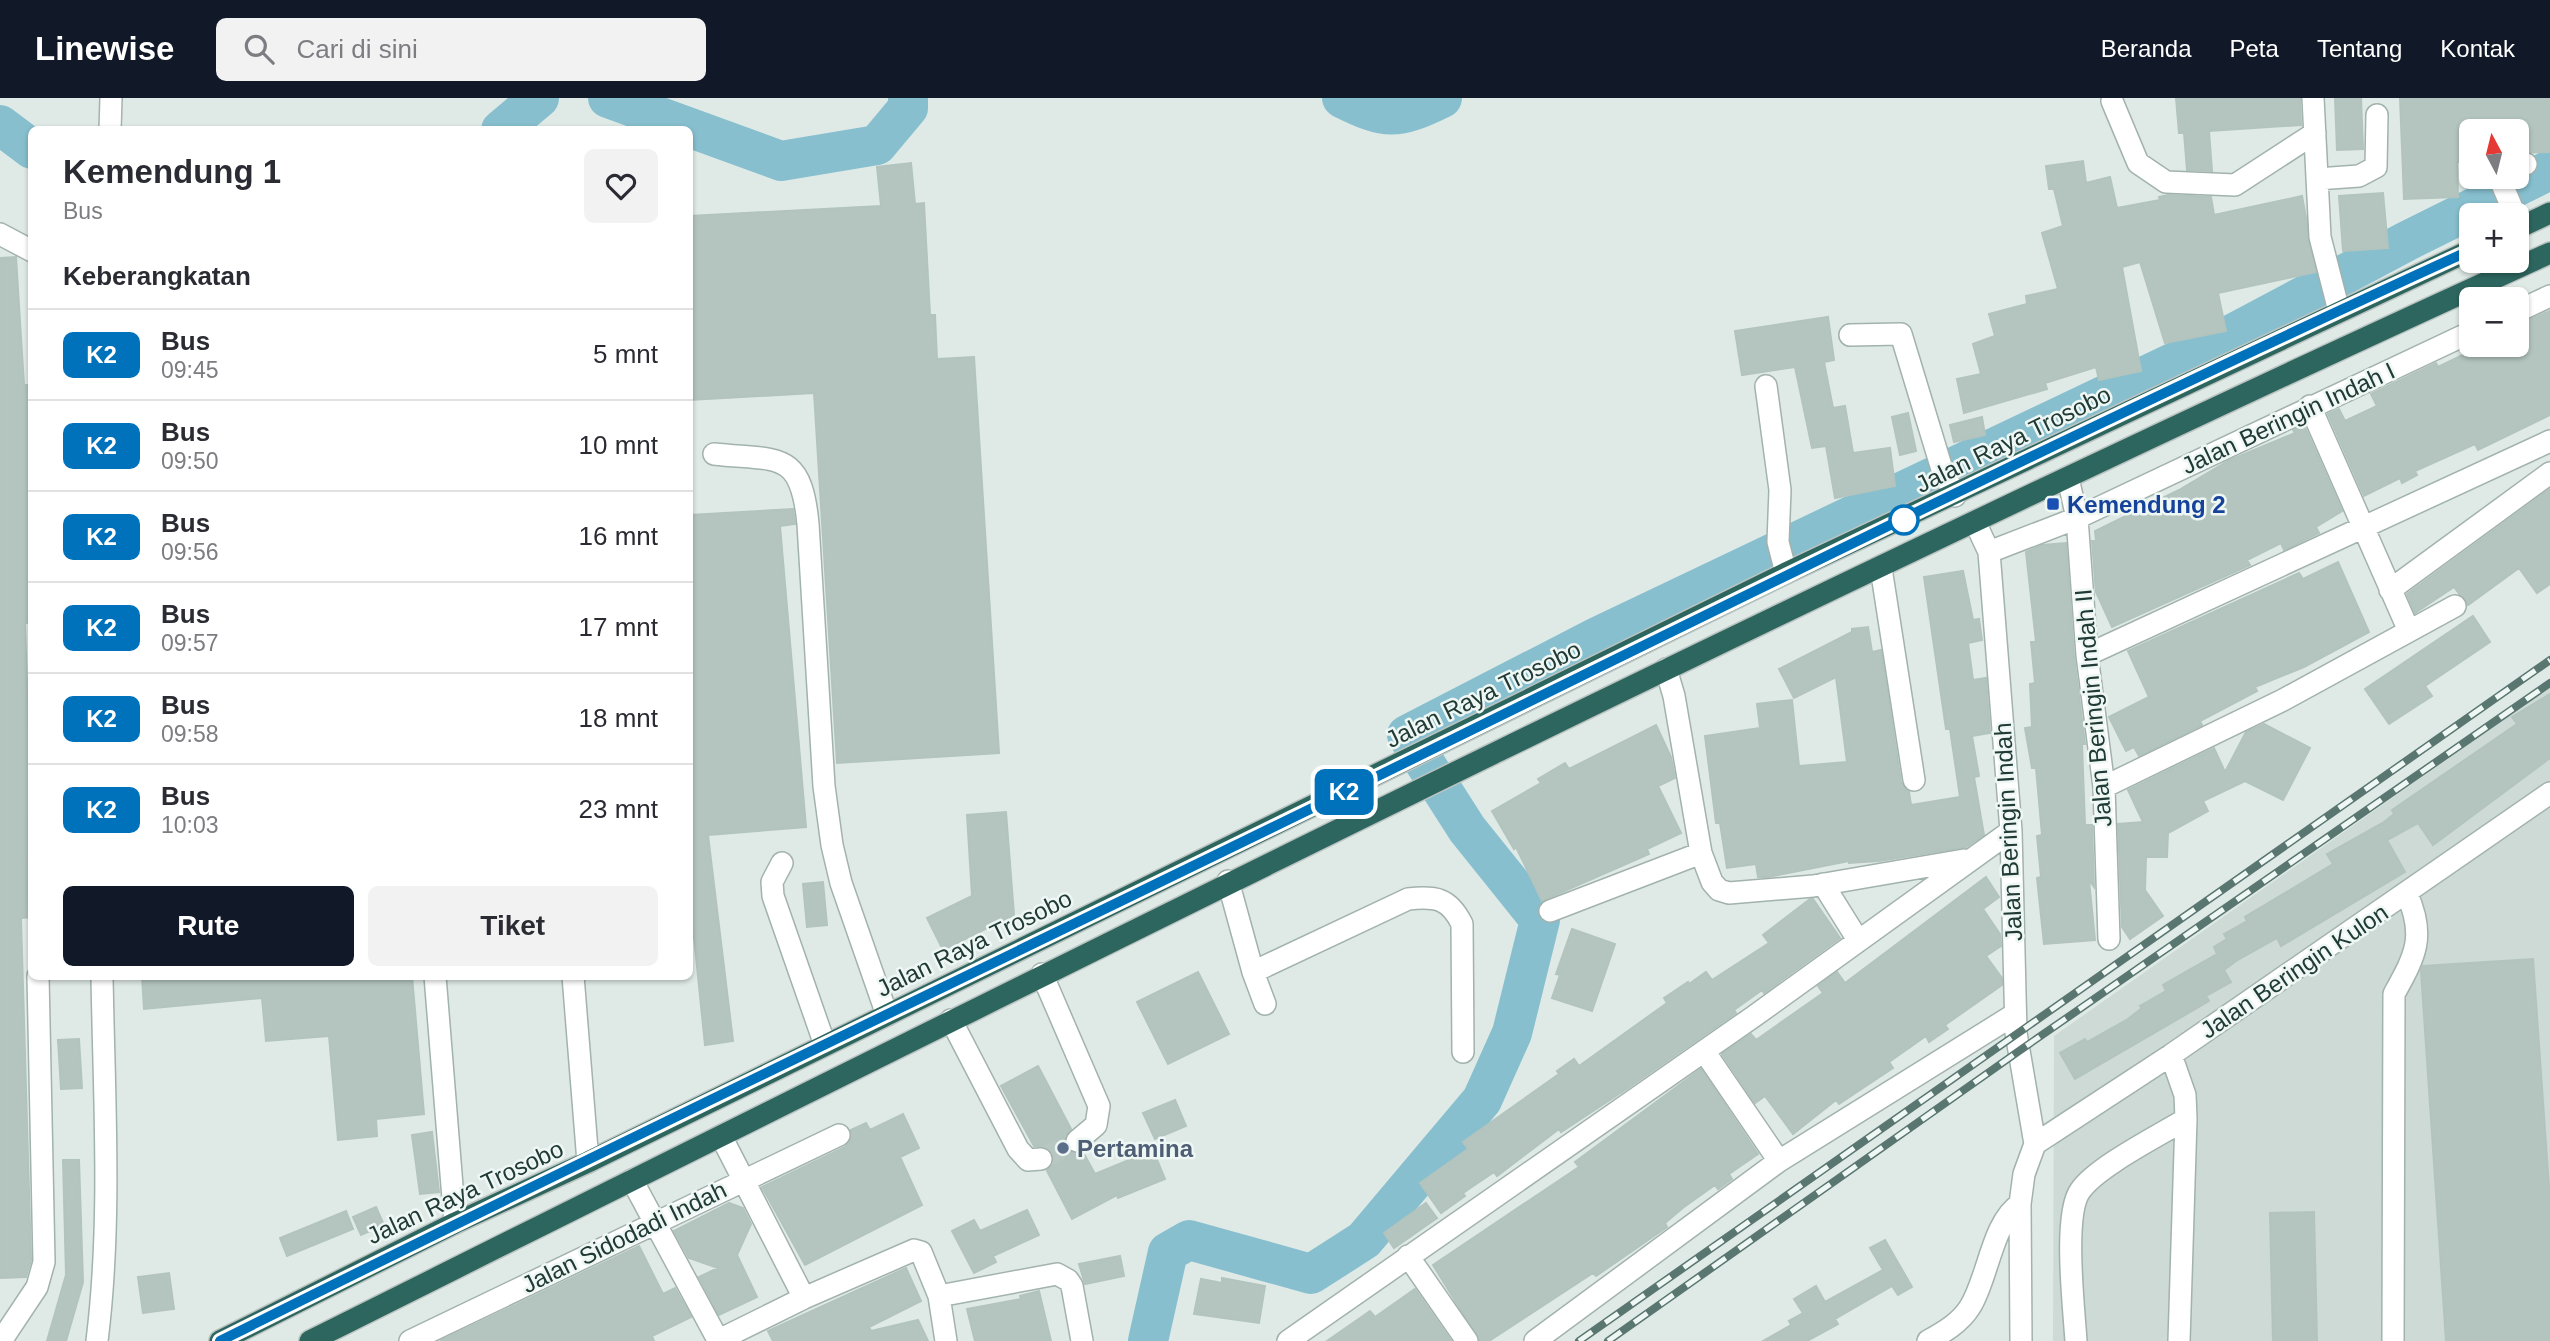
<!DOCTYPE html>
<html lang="id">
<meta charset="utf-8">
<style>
:root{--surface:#fff;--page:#f2f2f3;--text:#2b2b33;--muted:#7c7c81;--line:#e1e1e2;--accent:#111827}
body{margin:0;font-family:Arial,sans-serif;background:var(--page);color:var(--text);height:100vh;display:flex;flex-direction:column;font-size:26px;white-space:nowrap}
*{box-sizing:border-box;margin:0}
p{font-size:23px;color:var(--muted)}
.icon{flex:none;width:38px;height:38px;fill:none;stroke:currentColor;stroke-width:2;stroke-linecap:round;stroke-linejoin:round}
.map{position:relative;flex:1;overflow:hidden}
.drawer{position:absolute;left:28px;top:28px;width:665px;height:854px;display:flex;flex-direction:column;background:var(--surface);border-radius:10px;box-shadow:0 2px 5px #0004}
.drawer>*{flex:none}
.badge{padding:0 14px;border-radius:10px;font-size:24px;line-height:46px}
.needle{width:46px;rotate:353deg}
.tools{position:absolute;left:2459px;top:21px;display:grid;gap:14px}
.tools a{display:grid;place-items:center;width:70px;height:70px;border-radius:10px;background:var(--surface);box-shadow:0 2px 5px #0004;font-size:35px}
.map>.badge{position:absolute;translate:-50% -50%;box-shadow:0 0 0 4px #fff}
h2{padding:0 35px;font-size:26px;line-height:63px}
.round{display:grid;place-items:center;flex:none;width:74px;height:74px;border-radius:10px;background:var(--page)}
.summary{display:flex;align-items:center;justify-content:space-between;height:119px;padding:0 35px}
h1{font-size:33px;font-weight:600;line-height:52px}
.cta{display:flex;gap:14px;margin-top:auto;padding:14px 35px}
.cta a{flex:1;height:80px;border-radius:10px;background:var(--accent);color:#fff;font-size:28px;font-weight:600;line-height:80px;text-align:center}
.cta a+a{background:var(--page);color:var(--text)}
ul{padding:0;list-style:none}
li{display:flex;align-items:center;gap:21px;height:91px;padding:0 35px;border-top:2px solid var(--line)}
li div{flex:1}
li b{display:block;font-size:26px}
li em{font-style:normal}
li .badge{min-width:77px;font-weight:700;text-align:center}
header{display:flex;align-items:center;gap:42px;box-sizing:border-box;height:98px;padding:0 35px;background:var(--accent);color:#fff}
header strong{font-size:33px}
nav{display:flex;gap:38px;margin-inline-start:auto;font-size:24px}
.search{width:490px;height:63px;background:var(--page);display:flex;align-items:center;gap:18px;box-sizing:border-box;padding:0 24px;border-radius:10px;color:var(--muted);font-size:26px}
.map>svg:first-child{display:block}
.built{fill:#cddad5}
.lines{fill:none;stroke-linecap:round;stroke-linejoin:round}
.river{stroke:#87bfcf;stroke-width:40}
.building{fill:#b4c5bf;stroke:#b2c4bd;stroke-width:2}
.minor-tunnel{stroke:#b9c7c3;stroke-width:21;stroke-dasharray:21 10;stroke-linecap:butt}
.minor-casing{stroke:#a2b2ad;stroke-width:24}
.highway-casing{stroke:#bcc4c2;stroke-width:24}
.minor{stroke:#fff;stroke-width:21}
.highway{stroke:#2c665e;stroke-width:21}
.rail-casing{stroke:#5a7670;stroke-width:8}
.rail{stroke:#eff7f4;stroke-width:5;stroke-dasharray:16;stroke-linecap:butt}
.line-casing{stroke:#fff;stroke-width:16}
.line{stroke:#0072bc;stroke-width:10}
.transit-dot{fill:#1a4fb4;stroke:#eff7f4;stroke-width:2.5}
.stop-dot{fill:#fff;stroke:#0072bc;stroke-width:3.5}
.service-dot{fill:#5c6f8a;stroke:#eff7f4;stroke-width:2.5}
.labels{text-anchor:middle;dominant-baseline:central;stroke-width:5;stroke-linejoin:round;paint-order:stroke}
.street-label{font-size:24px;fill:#203a35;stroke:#eff7f4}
.transit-label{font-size:24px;font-weight:bold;fill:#164399;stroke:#eff7f4;text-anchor:start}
.service-label{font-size:24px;font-weight:bold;fill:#4e5e75;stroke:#eff7f4;text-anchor:start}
</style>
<header>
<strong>Linewise</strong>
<div class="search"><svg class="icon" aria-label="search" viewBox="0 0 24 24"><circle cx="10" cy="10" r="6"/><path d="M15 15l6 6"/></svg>Cari di sini</div>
<nav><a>Beranda</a><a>Peta</a><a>Tentang</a><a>Kontak</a></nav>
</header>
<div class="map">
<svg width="2550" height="1243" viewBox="0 0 2550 1243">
<rect width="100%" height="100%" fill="#dfeae6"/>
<!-- built -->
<path class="built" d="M2550,589v654h-497l1,-305z"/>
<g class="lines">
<!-- river -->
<path class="river" d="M608,0l173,63 96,-16 31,-37v-10
M1342,0c44,22 55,22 100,0
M0,27l32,24
M501,32l38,-32
M1148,1243l20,-89 21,-12 122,34 53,-34 118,-140 30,-67 28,-113 -73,-91 -60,-94 190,-98 628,-299 182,-97 143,-71"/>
</g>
<!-- building -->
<path class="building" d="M2176,0h124l1,27 -92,6 3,40 -25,-1 -3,-37h-5z
M2335,0h26l2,51 -26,1z
M2400,0h150v54l-34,1v-22h-45v31h-14l1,35 -54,2z
M2083,63l3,22 24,-6 7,31 43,-8 -1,-3 9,-2 43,2 3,18 88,-19 14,76 -98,21 8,38 -61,12 -25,-81 -18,5 19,104 -42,9 -3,-13 -51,16 2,6 -83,24 -7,-34 24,-5 -8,-30 22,-8 -6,-22 38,-10 -1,-8 32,-7 -16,-56 21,-7 -9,-37h-5l-3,-23z
M911,65l4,41 9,-1 6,112h5l2,44 37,-2 25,396 -162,10 -23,-370 -124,7v-184l191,-10 -4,-39z
M2383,95l5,55 -45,3 -4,-55z
M16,159l8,128h7l-1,238h-5l5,151 -3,123 5,-1v21l-11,1 10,342 -5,17 -26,1v-1020z
M2550,213v104l-72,35 -3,-6 -60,27 2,4 -15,8 -2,-5 -36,18 -36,-82 11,-5 6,12 32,-15 -6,-12 65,-31 2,4 33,-16 -2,-4 6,-2h41v-20z
M1828,219l6,43 -10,2 9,46 12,-2 8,47 37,-5 5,38 -60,12 -9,-52 -14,2 -17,-81 -53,8 -7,-44z
M1908,315l8,38 -16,4 -8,-38z
M1982,319l3,18 -31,7 -4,-17z
M2304,327l38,86 -26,16 3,6 -35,17 -3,-7 -34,17 3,5 -138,62 -16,-35 -4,-51h4l-1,-10 84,-41 49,-29 67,-28 -2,-3z
M2550,391v95l-13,9 -18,-25 -51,37 -14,-18 -39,26 -8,-19z
M793,411l2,15 -15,2 26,301 -98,8 25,206 -28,4 -15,-147v-383z
M2066,445l8,113 11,88h-3l3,81h7l2,62 -5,-7 6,60 -51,4 -7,-66 4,-1 -4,-41 5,-1 -6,-67h-4l-7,-40 7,-1 -2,-43 5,-1 -4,-41h5l-10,-90 16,-7z
M2338,464l31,70 -65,35 -49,20 2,4 -57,30 2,4 -63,31 -5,-9 -8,4 -17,-34 40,-20 -21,-46 171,-78 4,6z
M1963,473l10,49 6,-1 3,21 -14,3 5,37 13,-2 4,55 -18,3 7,40 -5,1 10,58 -18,12 -87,14 -30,2v-2l-81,16h-10l-2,-13 -29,4 -7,-45h-4l-11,-87 55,-8 -3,-24 35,-4 7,66 48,-4 -11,-85 -42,21 -15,-29 73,-37v-3l16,-2 4,25 9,-2 20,132 8,10 2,13 49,-8 -10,-68h-4l-22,-152z
M2473,518l17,26 -65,44 7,10 -43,28 -24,-35z
M2550,596v64l-117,87 -15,-22 -31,17 18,32 -124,74 -4,-8 -41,23 -12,9 7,12 -25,14 3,5 -134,78 -15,-26 25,-14 2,3 41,-23 14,-11 -2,-2 26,-15 -3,-6 54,-31 -3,-7 13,-8 -3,-5 23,-13 -2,-4 88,-53 -6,-10 57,-32 10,-8 -2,-4 125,-86 -5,-7z
M2264,626l46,24 -27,52 -38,-19 -42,20 5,10 -40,22 -1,24h-21l-1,33 18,26 -33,23 -8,-12 -4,-103 25,-2 -15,-32 86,-42 11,24 21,-40z
M1656,627l15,32 4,21 -17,8 23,47 -34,16 2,5 -107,47 -26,-54 -2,2 -22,-38 49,-28 -3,-4 27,-16 4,6z
M1006,714l8,103 -71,35 -16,-32 45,-22 -5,-81z
M1986,779l13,20 -16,12 17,25 1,12 -15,10 16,22v7l-57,40 3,4 -19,13 -3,-6 -37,26 4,6 -54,36 -3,-4 -43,34 -28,-38 -10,7 -33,-49 29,-20 5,6 67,-47 -5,-7 19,-14 8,11z
M823,784l4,43 -20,2 -4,-43z
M1810,801h3l27,39 -76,55 -2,-3 -28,20 2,3 -111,77 -64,42 -2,-3 -62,47 -3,-4 -31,21 2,3 -24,17 -21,-30 48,-34 -5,-7 96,-68 -2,-3 17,-12 5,7 88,-63 -3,-5 24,-16 1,2 17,-12 6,8 57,-37 -6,-8z
M1572,831l43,15 -23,67 -40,-13 8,-23 -4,-1z
M2533,861l17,243v139h-104l-25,-370 2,-5z
M1198,874l31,62 -61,30 -31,-62z
M142,878h270l12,138 -48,5 1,17 -39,4 -9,-104 -63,5 -4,-43 -118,11z
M79,941l3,49 -21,1 -3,-49z
M1038,968l33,63 -6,8 2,13 6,3 10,-1 12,22 58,-24 12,29 -47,19 -1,-3 -45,24 -25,-48 6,-7 -1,-12 -6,-5 -12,-1 -33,-60z
M1701,971l57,85 -29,20 3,5 -14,10 -3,-4 -31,22 -19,16 2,4 -71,49 -3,-3 -104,68h-9l-47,-76 146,-98 -4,-5z
M1175,1002l11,26 -31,13 -12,-26z
M903,1016l16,34 -19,9 22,48 -117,60 -43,-78 83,-40 5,-5 1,-12 15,-7 4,7z
M432,1034l7,60 -19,2 -8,-59z
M63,1062h16l4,122 -17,59h-19l19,-66z
M729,1105l14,5 8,16 -14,31 20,42 -38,18 -20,-38 19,-9 -29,-10 -15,-27z
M1426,1105l11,15 -43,30 -10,-15z
M376,1109l8,18 -23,10 -8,-18z
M1027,1112l12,25 -46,21 3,6 -22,11 -22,-42 22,-11 6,11z
M346,1113l7,18 -66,27 -7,-18z
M2314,1114l3,129h-44l-3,-128z
M1885,1142l27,47 -14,8 -6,-9 -57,33 3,5 -31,17h-44l28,-16 -2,-4 14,-8 -9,-14 22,-13 9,16 58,-32 -13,-22z
M639,1148l24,48 12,-6 16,29 -39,19 2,5h-214z
M1120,1158l4,20 -39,8 -6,-20z
M906,1170l15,33 -52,26 2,4 47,-11 10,21h-155l-5,-10z
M169,1175l5,36 -31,4 -5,-36z
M1222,1180l43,8 -6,37 -65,-9 7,-35 21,4z
M1415,1191l36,52h-124l43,-30 5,6z
M1039,1193l12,50h-76l-8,-32 54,-10 -1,-3z"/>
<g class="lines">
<!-- minor-tunnel -->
<path class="minor-tunnel" d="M1041,1061l36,-18"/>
<defs>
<path id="minor" d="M2313,0l7,139 19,74
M2112,3l26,62 28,19 69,3 80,-52
M110,32l1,-32
M2516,68l10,-2
M2499,79l16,38
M2317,81l42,-3 17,-9 1,-52
M0,136l32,17
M2516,214l34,-16
M1850,237l51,-1 40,132 14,30
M1766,288l14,104 -2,52 8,31
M2310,308l99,225
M714,356c64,7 87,-5 94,70l16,262 8,59 9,38 46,132
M2068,380l9,40 10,137 17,132 5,152
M1975,424l14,30 22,279 5,202 19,111 -11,30 -4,30 1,137
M1989,454l88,-34 394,-186
M1881,470l33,212
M2390,492l160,-117
M2087,557l463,-214
M1666,571l8,27 27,157 11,29 7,8 10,3 84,-7 151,-26
M2104,689l179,-87 172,-94
M782,765l-10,19 1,14 52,149
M1228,783l25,91 12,32
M1823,786l35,56
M1550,813l151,-58
M1253,874l155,-73c28,-3 41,-1 54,25l1,128
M1042,876l57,132 -3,19 -19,16
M435,878l20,247
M573,878l15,186
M951,922l67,129 10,11 13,-1
M1704,953l75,110
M2171,957l14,40 1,24 -7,222
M721,1038l83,162
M2035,1046l136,-89 379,-262
M632,1082l86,160
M1408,1158l59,85
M939,1198l118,-22 11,6 4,6 10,55
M1,1243l36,-54 7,-25 -6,-286
M97,1243c15,-121 7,-243 5,-365
M410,1243l429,-206
M717,1243l87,-43 110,-48 7,2 18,44 7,45
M1288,1243l465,-324 258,-186
M1535,1243l244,-180 236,-147
M1928,1243c16,-9 32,-18 42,-34 18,-28 22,-85 50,-103
M2076,1243c-2,-32 -13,-126 4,-150 16,-24 80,-56 106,-72
M2393,1243l1,-347c21,-38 32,-57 13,-100"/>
<path id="highway" d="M2516,131l34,-16
M220,1243l235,-118 133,-61 1198,-589 685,-323
M310,1243c743,-371 1485,-744 2240,-1088"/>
</defs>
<!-- minor casing -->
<use href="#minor" class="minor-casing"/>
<!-- highway casing -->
<use href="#highway" class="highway-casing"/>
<!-- minor -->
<use href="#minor" class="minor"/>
<!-- highway -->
<use href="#highway" class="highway"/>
<defs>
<path id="rail" d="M1579,1243l971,-681
M1608,1243l411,-290 531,-368"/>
</defs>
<!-- rail casing -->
<use href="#rail" class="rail-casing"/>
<!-- rail -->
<use href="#rail" class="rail"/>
</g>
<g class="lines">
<defs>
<path id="line" d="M220,1243c386,-193 776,-378 1164,-568 361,-177 721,-356 1087,-523"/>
</defs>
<!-- line casing -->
<use href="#line" class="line-casing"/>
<!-- line -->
<use href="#line" class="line"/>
</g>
<!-- markers -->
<rect class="transit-dot" x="2046" y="399" width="14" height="14" rx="3.5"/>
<circle class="stop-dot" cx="1904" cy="422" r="14"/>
<circle class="service-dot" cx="1063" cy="1050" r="7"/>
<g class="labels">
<!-- street labels -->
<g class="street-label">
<text transform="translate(2288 320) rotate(-25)">Jalan Beringin Indah I</text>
<text transform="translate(2013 341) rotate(-26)">Jalan Raya Trosobo</text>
<text transform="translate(1483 596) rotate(-26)">Jalan Raya Trosobo</text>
<text transform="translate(2093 610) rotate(-95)">Jalan Beringin Indah II</text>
<text transform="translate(2008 734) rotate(-93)">Jalan Beringin Indah</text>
<text transform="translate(974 845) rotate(-26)">Jalan Raya Trosobo</text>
<text transform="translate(2294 873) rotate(-34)">Jalan Beringin Kulon</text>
<text transform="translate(465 1094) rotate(-25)">Jalan Raya Trosobo</text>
<text transform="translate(624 1139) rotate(-26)">Jalan Sidodadi Indah</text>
</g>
<!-- transit labels -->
<g class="transit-label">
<text x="2067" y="406">Kemendung 2</text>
</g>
<!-- service labels -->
<g class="service-label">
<text x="1077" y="1050">Pertamina</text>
</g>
</g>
</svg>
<div class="tools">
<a><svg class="needle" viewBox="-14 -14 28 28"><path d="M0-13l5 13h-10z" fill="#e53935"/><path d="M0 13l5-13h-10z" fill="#7c7c81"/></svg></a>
<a>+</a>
<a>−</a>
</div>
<b class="badge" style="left:1344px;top:694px;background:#0072bc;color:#fff">K2</b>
<section class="drawer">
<div class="summary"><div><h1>Kemendung 1</h1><p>Bus</p></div><a class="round"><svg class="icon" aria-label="heart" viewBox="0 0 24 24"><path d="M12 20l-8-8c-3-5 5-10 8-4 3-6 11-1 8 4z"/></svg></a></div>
<h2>Keberangkatan</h2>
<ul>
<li><span class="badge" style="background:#0072bc;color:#fff">K2</span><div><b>Bus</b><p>09:45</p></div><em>5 mnt</em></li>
<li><span class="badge" style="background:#0072bc;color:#fff">K2</span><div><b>Bus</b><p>09:50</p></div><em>10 mnt</em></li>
<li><span class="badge" style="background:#0072bc;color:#fff">K2</span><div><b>Bus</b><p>09:56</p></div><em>16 mnt</em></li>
<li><span class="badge" style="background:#0072bc;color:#fff">K2</span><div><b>Bus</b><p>09:57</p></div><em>17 mnt</em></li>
<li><span class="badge" style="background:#0072bc;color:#fff">K2</span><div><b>Bus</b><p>09:58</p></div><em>18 mnt</em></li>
<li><span class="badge" style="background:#0072bc;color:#fff">K2</span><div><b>Bus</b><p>10:03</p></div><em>23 mnt</em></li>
</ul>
<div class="cta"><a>Rute</a><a>Tiket</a></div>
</section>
</div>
